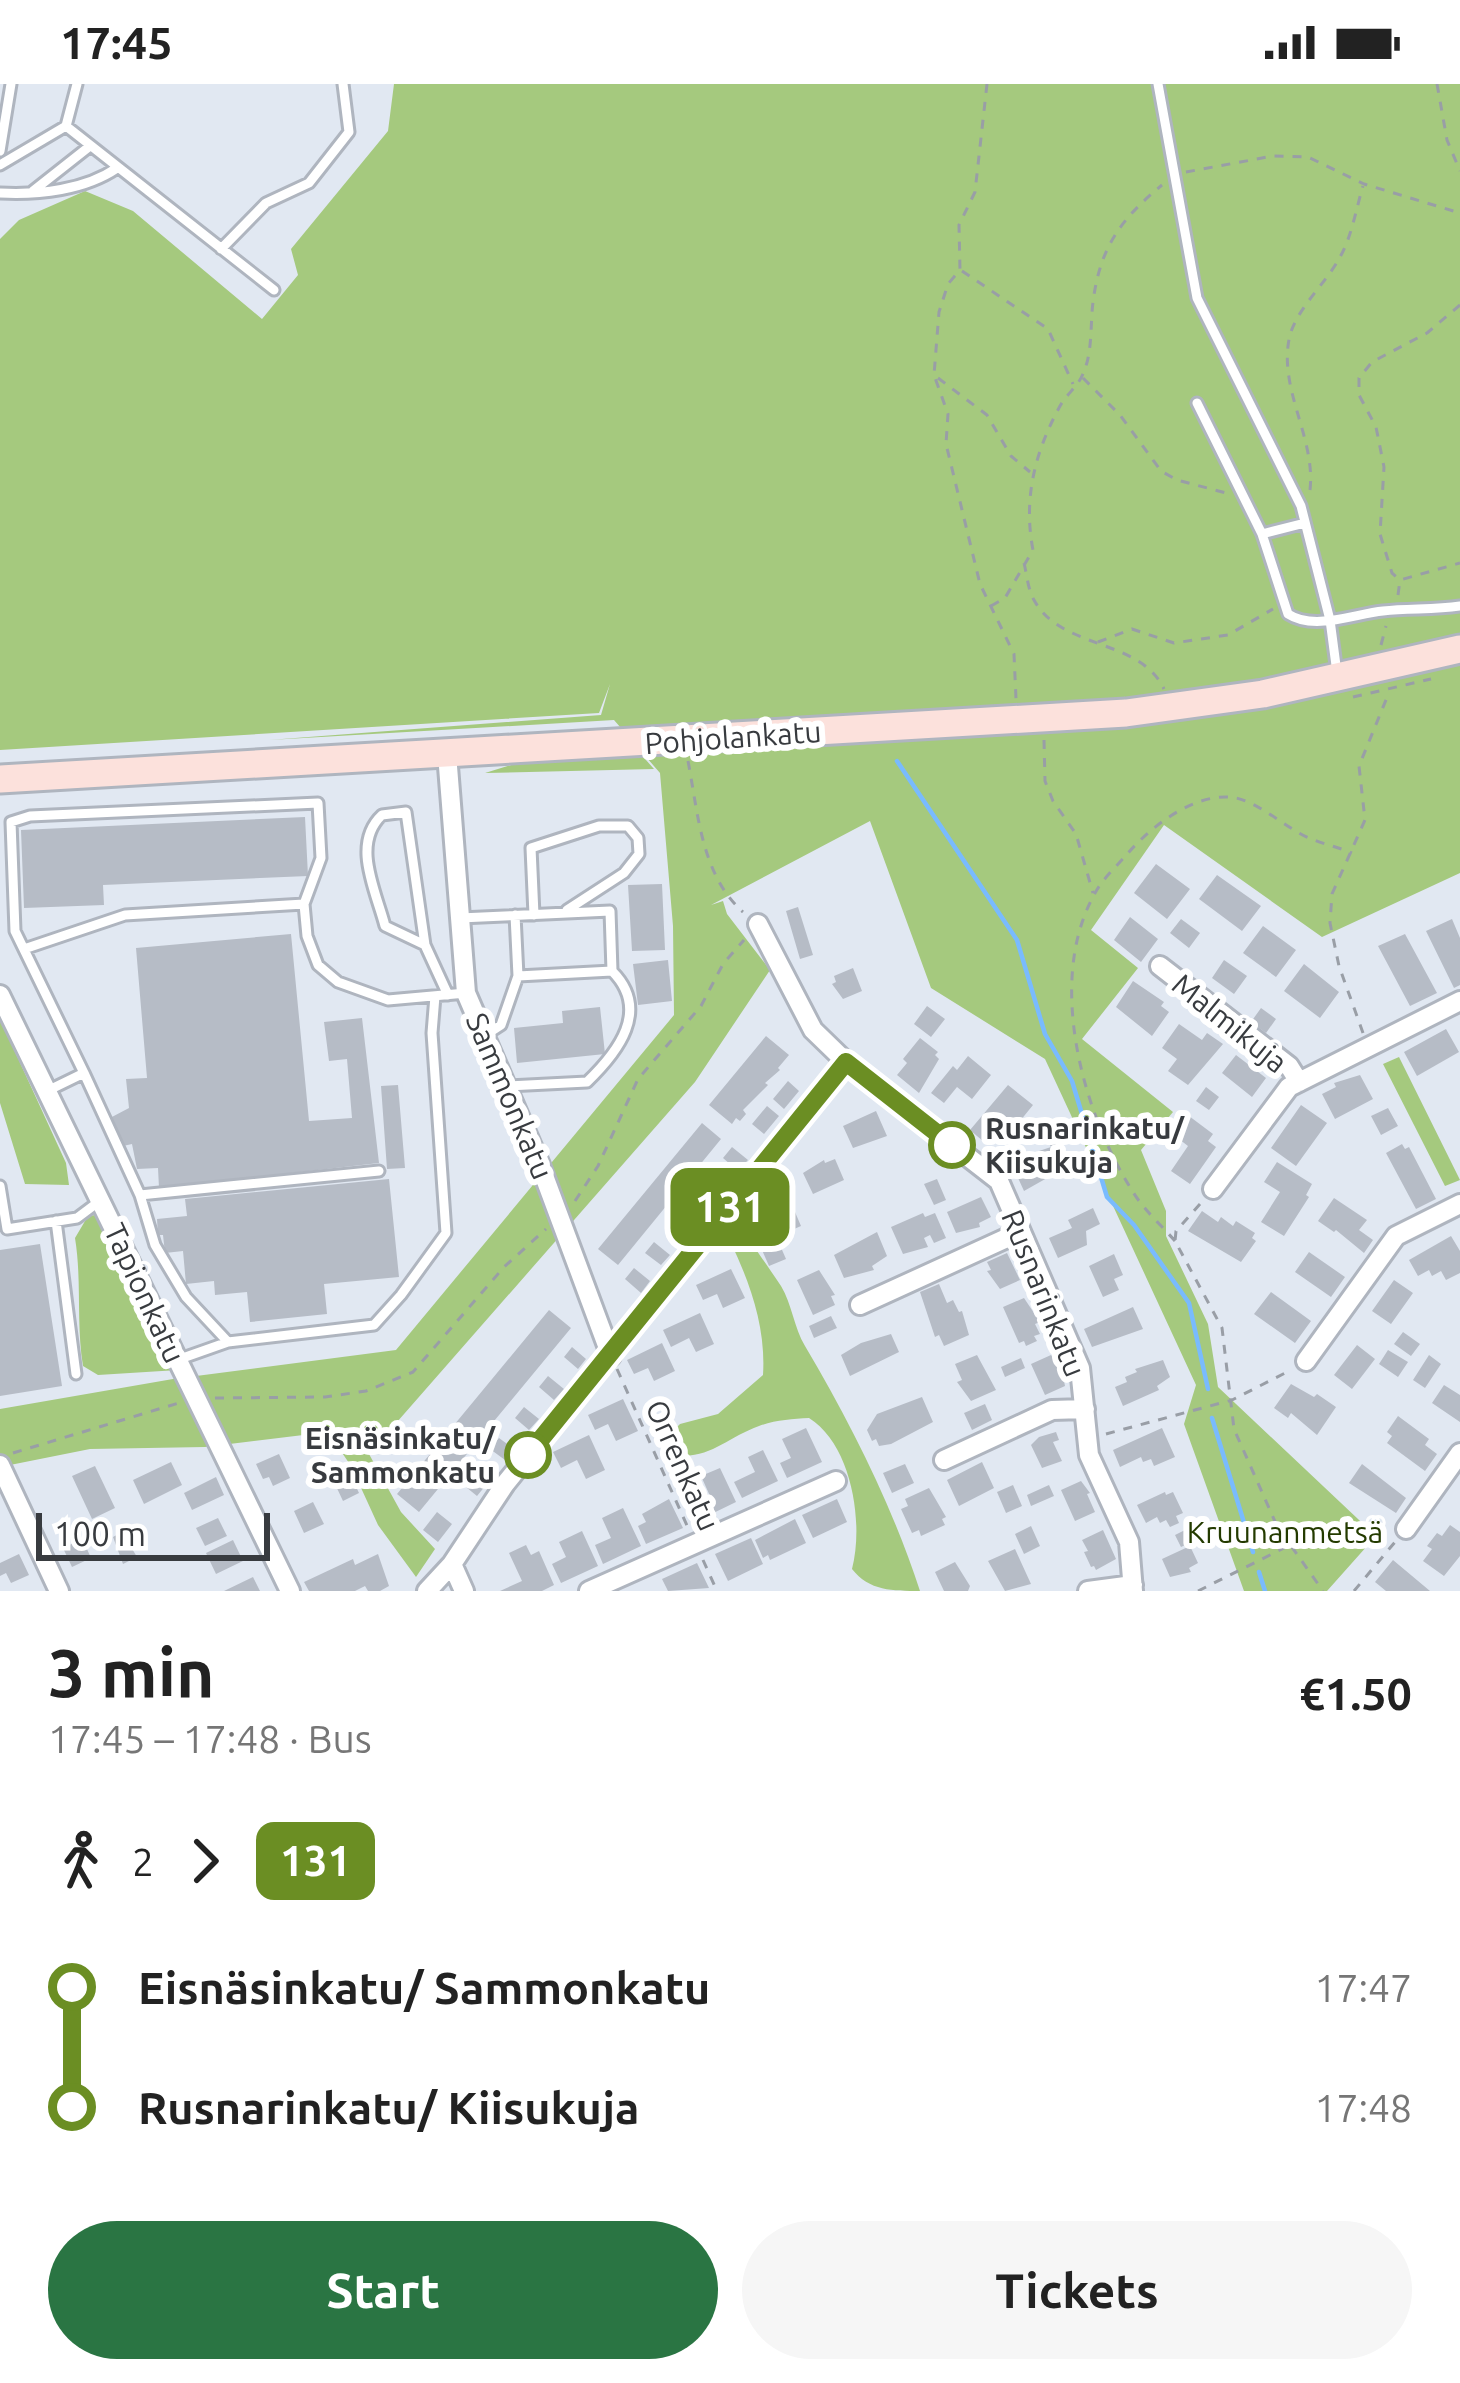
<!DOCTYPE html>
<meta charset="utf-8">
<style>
:root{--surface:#fff;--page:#f6f6f6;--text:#222;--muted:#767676;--accent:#2a7543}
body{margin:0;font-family:Ubuntu,sans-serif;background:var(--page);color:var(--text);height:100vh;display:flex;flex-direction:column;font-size:45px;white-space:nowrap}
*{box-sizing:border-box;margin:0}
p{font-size:39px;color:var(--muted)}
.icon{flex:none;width:66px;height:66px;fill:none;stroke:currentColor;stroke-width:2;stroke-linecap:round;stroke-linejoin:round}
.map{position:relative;height:1507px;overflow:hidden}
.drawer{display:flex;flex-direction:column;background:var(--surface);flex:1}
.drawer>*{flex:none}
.badge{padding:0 24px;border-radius:18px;font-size:42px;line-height:78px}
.scale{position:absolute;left:36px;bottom:30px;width:234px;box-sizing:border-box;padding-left:12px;border:6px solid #383b3f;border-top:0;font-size:33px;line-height:42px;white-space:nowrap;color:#383b3f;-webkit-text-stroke:9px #fff;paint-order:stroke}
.map>.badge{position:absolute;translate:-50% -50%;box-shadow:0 0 0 6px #fff}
.legs{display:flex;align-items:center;gap:18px;height:132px;padding:0 48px;font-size:39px}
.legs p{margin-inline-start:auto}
.overview{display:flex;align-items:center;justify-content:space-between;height:204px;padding:0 48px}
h1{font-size:66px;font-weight:700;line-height:90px}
.button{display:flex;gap:24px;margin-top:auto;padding:24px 48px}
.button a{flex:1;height:138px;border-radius:72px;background:var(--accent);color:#fff;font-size:48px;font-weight:700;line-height:138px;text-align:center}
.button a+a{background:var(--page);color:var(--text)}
ul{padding:0 48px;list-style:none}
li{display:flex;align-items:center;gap:42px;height:120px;font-size:45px}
li i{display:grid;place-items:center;width:18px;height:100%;margin:0 15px;background:currentColor}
li i::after{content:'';width:30px;height:30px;margin:-15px;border:9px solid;border-radius:50%;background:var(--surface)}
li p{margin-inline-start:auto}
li:first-child i{background:linear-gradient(#0000 50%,currentColor 0)}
li:last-child i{background:linear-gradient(currentColor 50%,#0000 0)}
.status{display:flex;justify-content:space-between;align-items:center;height:84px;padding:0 60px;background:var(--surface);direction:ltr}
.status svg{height:33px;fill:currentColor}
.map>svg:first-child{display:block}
.green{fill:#a5c97e}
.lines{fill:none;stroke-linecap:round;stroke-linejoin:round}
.stream{stroke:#79bbfe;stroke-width:4.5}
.building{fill:#b6bcc6}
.service-casing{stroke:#afb5bf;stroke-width:15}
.minor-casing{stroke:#afb5bf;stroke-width:24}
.secondary-casing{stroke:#afb5bf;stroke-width:33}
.path{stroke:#999ea6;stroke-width:3;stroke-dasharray:9 9;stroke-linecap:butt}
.service{stroke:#fff;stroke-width:9}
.minor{stroke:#fff;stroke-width:18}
.secondary{stroke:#fce1dc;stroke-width:27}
.line-1-casing{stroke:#fff;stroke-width:27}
.line-1{stroke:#6b8e23;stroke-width:18}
.stop-1-dot{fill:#fff;stroke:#6b8e23;stroke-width:6}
.labels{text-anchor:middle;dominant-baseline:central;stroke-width:12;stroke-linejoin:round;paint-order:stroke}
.street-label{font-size:30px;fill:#383b3f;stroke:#fff}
.stop-label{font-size:30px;font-weight:bold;fill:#383b3f;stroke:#fff;text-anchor:start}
.park-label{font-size:30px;fill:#243b00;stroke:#fff}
</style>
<div class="status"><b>17:45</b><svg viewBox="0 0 49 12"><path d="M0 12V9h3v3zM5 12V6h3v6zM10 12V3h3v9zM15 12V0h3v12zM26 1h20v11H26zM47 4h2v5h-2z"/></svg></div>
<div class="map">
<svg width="1460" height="1507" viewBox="0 0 1460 1507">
<rect width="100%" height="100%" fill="#e1e8f2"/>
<!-- green -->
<path class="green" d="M394,0h1066v789l-138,64 -158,-112 -73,105 47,38 -56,71 91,73 -32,38 25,61v25l42,88 10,63 158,149 -49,55h-83l-60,-167 12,-39 -151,-326 -114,-71 -61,-167 -159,84 12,-4 4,13 43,56 -75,112 -326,372 32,58 34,37 -19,28 -38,-52 -27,-59 -23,-34 -123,15 -115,2 -90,18v-58l173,-30 223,-29 278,-335 -1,-89 -13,-153 -46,-53 -345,20 332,-25 9,-31 -11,29 -599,37v-511l19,-19 66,-29 48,20 129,108 36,-44 -7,-26 97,-118z
M632,667h6l16,18 -169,4 36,-11z
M0,935l66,144 3,22 -44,-1 -25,-81z
M1399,973l61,123 -15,6 -62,-122z
M103,1130l75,156 -80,5 -15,-9c-7,-43 -1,-85 -8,-128l13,-22z
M744,1148c12,18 25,36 37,54 11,18 13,42 24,60 46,78 87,159 115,245 -27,0 -51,0 -68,-22 12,-46 0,-124 -43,-151 -17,1 -34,2 -50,8 -34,12 -53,38 -93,27l-4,-11 18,-18 38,-10 45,-39c3,-46 -12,-90 -32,-132l5,-10z"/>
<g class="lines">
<!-- stream -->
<path class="stream" d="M897,677l120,179 28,94 27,47 35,116 27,28 55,78 19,86
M1212,1334l41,134
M1259,1488l6,19"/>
</g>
<!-- building -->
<path class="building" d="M305,733l3,59 -205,9 1,20 -80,3 -3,-78z
M1156,780l34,25 -23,30 -33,-26z
M1217,791l44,31 -19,25 -43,-32z
M662,800l3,66 -33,1 -4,-66z
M798,823l15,48 -13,4 -14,-48z
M1130,833l28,22 -17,23 -27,-22z
M1181,835l19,14 -11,15 -19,-15z
M1452,835l8,19v47l-6,3 -28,-57z
M1263,842l33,24 -20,27 -33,-24z
M291,850l18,187 43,-3 -5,-59 -18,2 -5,-39 38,-4 17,145 -220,25 -1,-20 -21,1 -5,-25 -9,2 -13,-28 19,-10 -3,-29 21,-1 -11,-130z
M1405,850l32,59 -27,13 -32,-60z
M668,876l4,41 -34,4 -5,-41z
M1224,876l23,16 -13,18 -22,-16z
M1304,880l35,28 -19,26 -36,-27z
M853,884l9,23 -19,8 -11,-15 4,-2 -2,-6z
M1133,897l31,21 -3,4 8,6 -17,24 -36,-29z
M927,922l18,13 -14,18 -17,-13z
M600,923l5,47 -88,9 -3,-35 49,-5 -1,-12z
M1261,924l15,11 -10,14 -15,-11z
M1179,940l23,16 5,-7 16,11 -35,41 -20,-14 9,-12 -15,-11z
M1446,945l13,23 -42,24 -13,-24z
M766,952l23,19 -11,13 2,2 -15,13 3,2 -25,25 3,4 -6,7 -4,-3 -4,6 -23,-19z
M920,954l18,14 -3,3 4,4 -20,34 -22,-18 10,-12 -4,-4z
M1236,971l30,23 -14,19 -30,-24z
M968,972l23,19 -19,24 -15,-12 -13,16 -13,-10 22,-27 4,4z
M1360,991l13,24 -38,20 -13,-25 14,-7 -2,-4z
M788,997l11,10 -15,18 -11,-10z
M398,1001l7,83 -18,1 -6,-83z
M1008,1001l25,20 -17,21 -10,-8 -22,24 -14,-12z
M1206,1003l13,10 -10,13 -13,-9z
M1301,1021l26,18 -31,43 -25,-18z
M767,1022l12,10 -15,18 -12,-10z
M1388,1024l10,18 -17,9 -10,-19z
M876,1027l11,25 -34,12 -10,-22z
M1189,1032l24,18 -5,7 8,6 -26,37 -19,-13 17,-25 -13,-10z
M702,1039l19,16 -103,126 -20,-16z
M1058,1055l12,26 -46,26 -10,-22 15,-11 -2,-3 24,-8 -2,-4z
M1402,1060l3,5 4,-2 27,52 -20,10 -30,-56z
M732,1063l16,13 -10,11 -15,-13z
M835,1075l9,21 -31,14 -10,-21 21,-13 1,3z
M1277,1078l35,22 -6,11 3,2 -25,39 -23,-14 19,-30 -16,-10z
M389,1095l10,98 -75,7 3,30 -77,8 -3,-30 -32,3 -1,-14 -28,3 -3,-33 -18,2 -2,-18h-5l-1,-16 30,-3 -2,-17z
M937,1095l9,21 -12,5 -10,-21z
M701,1101l15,14 -9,11 -16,-13z
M981,1113l10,20 -12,6 1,4 -24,6 -9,-21z
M1334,1114l33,22 -8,10 14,10 -9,13 -28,-23 -2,2 -16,-11z
M792,1121l9,21 -32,14 -9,-21 3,-5z
M1093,1124l7,16 -14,7 1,14 -29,13 -9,-20 23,-10 -4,-8z
M1202,1127l16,11 3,-5 12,9 3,-5 19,12 -3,5 4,3 -15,21 -53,-31z
M680,1128l15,12 -10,12 -14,-12z
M923,1129l2,4 10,-4 11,25 -12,5 -4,-8 -6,3 4,9 -25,7 -12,-27z
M877,1148l10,24 -15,10 2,4 -30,8 -10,-23z
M1451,1152l9,15v22l-14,7 -5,-9 -9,5 -3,-6 -11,6 -9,-16z
M654,1158l16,13 -9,10 -16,-12z
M779,1159l7,16 -17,7 -7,-16z
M40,1160l22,142 -62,10v-146z
M1309,1168l36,25 -14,20 -36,-25z
M1007,1169l13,27 -20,9 -13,-18 4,-1 -4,-8z
M1114,1170l9,21 -9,4 5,11 -16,7 -14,-31z
M634,1184l16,13 -9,12 -16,-14z
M731,1185l14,29 -22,10 -6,-14 -14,6 -7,-15z
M819,1186l16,25 -4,1 4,9 -22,10 -16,-35z
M1394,1196l19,13 -22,31 -19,-13z
M939,1200l8,19 6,-3 6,12 3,-1 7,24 -25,11 -5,-11 -4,2 -15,-45z
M1271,1208l40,29 -16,22 -41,-29z
M1024,1214l16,24 -5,2 5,10 -6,2 3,5 -11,5 -2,-5 -5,2 -16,-36z
M1133,1223l10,22 -51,18 -8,-18z
M549,1226l22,18 -152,184 -22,-18z
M700,1229l14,31 -18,8 -7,-14 -18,9 -8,-17z
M831,1232l6,12 -23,10 -5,-12z
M1403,1248l17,12 -9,12 -17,-12z
M891,1250l8,18 -49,24 -9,-21 20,-12z
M662,1259l13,28 -21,10 -6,-13 -14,6 -7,-14z
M1357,1261l18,14 -23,30 -18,-14z
M572,1263l14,12 -8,10 -14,-12z
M1388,1266l20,12 -10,15 -19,-13z
M977,1271l19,35 -25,11 -14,-19 5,-2 -7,-16z
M1051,1271l12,21 2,10 -20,9 -14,-31z
M1429,1271l12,9 -16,24 -12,-8z
M1021,1274l4,10 -20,9 -4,-10z
M1163,1276l7,17 -13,9 2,4 -36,16 -8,-19 12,-5 -2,-5 12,-5 -2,-3z
M548,1292l16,13 -10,11 -15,-13z
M1291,1300l23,13 3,-3 19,13 -19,28 -26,-22 -3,5 -14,-10z
M1444,1301l16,10v27l-28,-19z
M922,1313l11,25 -42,22 -12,2 -3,-7 -4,2 -5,-11 10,-16z
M623,1315l15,32 -22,10 -8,-17 -13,6 -7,-15z
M985,1320l7,16 -20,10 -8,-17z
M524,1323l15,12 -10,11 -14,-12z
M1398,1332l31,23 -4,6 12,9 -12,17 -38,-28 5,-7 -5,-4z
M806,1344l16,34 -35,16 -7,-15 11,-5 -9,-19z
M1162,1344l13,29 -21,9 -3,-7 -8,3 -2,-5 -21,10 -7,-17z
M1056,1348l3,8 -6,2 9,19 -20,7 -11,-23 8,-8z
M589,1351l16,35 -19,9 -9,-19 -16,8 -8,-16z
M499,1354l15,11 -9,11 -15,-11z
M763,1366l15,31 -36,17 -8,-16 21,-10 -7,-15z
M279,1370l11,24 -17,8 -4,-9 -6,2 -7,-15z
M171,1378l11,23 -38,19 -11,-24z
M982,1378l12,26 -35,18 -12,-26z
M905,1380l9,19 -22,10 -9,-20z
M1362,1380l44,34 -10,15 -47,-30z
M95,1382l20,42 -23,11 -20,-43z
M720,1384l16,34 -37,18 -7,-16 18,-8 -9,-20z
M470,1388l16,13 -9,11 -16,-13z
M351,1392l8,17 -16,8 -8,-17z
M216,1393l8,18 -32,15 -8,-17z
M1081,1397l9,12 -3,1 8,18 -20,9 -14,-31z
M1013,1401l9,21 -16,7 -9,-21z
M1049,1401l5,11 -23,10 -4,-11z
M929,1404l17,29 -4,2 3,6 -24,11 -2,-6 -7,3 -11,-24 7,-3 -3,-7z
M1165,1408l1,3 7,-3 10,21 -7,3 3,7 -9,4 -4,-7 -6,3 -3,-6 -11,6 -9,-18z
M669,1415l14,29 -37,16 -8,-18 8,-4 -4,-8z
M837,1415l10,23 -34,16 -11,-23z
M313,1418l11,22 -20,9 -10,-22z
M623,1424l18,38 -38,18 -8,-19 16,-7 -9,-20z
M437,1428l15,12 -14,18 -15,-12z
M218,1434l9,18 -22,10 -9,-18z
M795,1435l11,24 -36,17 -2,-5 -5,3 -8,-18z
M1205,1436l6,1 5,9 -35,17 -6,-12z
M1450,1441l10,7v24l-16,20 -21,-15 9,-12 -5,-3 10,-13 5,3z
M1031,1442l9,20 -16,8 -9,-20z
M1103,1446l13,29 -20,11 -2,-4 -3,1 -7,-15 4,-1 -6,-11z
M582,1447l16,35 -37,17 -9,-19 14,-7 -7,-15z
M122,1448l15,25 -14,7 -10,-27z
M751,1454l12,26 -35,17 -13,-27z
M82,1455l8,8 -3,2 4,9 -19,9 -9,-19z
M233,1456l10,21 -27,13 -10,-21z
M526,1461l5,10 8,-4 15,34 -12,6h-42l22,-10 -13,-28z
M1190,1462l8,17 -9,5 2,4 -21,5 -8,-18z
M1015,1465l16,35 -26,7 -17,-30z
M19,1470l10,21 -18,8 -5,-10 -6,3v-13z
M378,1470l11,32 -9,5h-12l-3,-5 -10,5h-46l-5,-9 49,-23 2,6z
M1393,1476l37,31h-44l-11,-9z
M955,1478l15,24 -2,5h-24l-9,-19z
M697,1479l12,25 -41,3 -6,-12z
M253,1493l7,14h-36z"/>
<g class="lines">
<defs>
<path id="service" d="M1158,0l39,214 104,208 29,114 7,53
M66,42l11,-42
M0,67l11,-67
M0,81l66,-39 208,164
M33,107l57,-45
M0,109c39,2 85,-3 117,-25
M221,165l45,-46 43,-20 40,-51 -6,-48
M1197,319l65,131 26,80c26,17 66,0 95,-3 26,-3 51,-1 77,-5
M1262,450l43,-11
M534,831l-3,-67 68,-22h29l10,12 1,16 -15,19 -57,37
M460,834l150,-7 2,60 -94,5 -3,-61
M425,861l-40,-19c-9,-35 -34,-82 -3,-111l24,-3 19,133 23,50
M24,865l101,-34 179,-11
M484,952l17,-11 17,-49
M84,989l-69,-142 -4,-109 19,-6 288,-13 3,55 -17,46 3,32 11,29 20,17 50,18 78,-7
M506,1002l81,-4c31,-30 64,-72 25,-111
M47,1007l37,-18 56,122 15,50 31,52 42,45 146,-17 27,-30 45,-62 -14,-200 3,-37
M0,1102l7,43 70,-11 24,-18
M140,1111l239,-24
M56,1137l20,153
M177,1276l51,-18"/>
<path id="minor" d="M447,670l19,239 74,172 71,191
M758,840l55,106 33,32 153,119 81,187 9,87 40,87 4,49
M1160,882l129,100 10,16
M0,911l290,596
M1213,1105l76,-102 171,-86
M860,1221l160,-73
M1306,1277l90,-125 64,-32
M944,1376l108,-50 33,-1
M0,1381l59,126
M1406,1445l54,-76
M452,1480l12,27
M427,1507l25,-27 53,-80 341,-422
M589,1507l247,-110
M1088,1507l45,-6"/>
<path id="secondary" d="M0,695l1126,-66 137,-19 197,-45"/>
</defs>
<!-- service casing -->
<use href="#service" class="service-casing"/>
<!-- minor casing -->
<use href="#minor" class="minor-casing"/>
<!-- secondary casing -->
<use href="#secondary" class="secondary-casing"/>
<!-- path -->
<path class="path" d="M987,0l-12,108 -16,33 1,45 -12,14 -9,28 -5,63 14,39 -2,30 34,140 34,70 2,45
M1437,0l10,56 13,31
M1186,88l87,-16 35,1 56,27 96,29
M962,187l86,58 25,55
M1460,221l-33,28 -55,29 -13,16v17l17,32 8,40 -4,67 12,39 8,7 60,-17
M938,294l49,37 24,41 19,16
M1083,294l37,37 41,56 16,9 53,14
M1310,406c6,-53 -33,-102 -20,-155 8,-28 37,-53 50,-78 12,-21 16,-48 23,-71
M1024,479c3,12 4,27 10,37 27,50 106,38 130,89
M1398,511l2,-15
M991,522l14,-8 28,-48c-10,-52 2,-98 27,-144 6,-11 17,-19 22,-30 11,-22 8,-50 11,-74 7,-55 28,-83 69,-117
M1098,558l34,-13 42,14 54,-8 45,-26
M1381,561l5,-19
M1353,613l78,-18
M1044,656l1,41 8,20 23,33 17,59
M688,677c10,51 13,114 55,151
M1363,949l-24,-67 -9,-43 2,-29 33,-74 -6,-54 29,-71
M575,1117l23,-35 40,-87 63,-73 22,-42 21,-24
M1200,1120l-24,27 -1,10 47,87 12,101 43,97 46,65
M1175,1157c-14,-16 -31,-31 -42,-49 -50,-78 -87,-210 -39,-297 8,-16 23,-29 35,-43 23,-26 63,-57 100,-55 26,1 56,31 80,41 14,6 29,9 43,15
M617,1285l72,161
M215,1314l110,-1 41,-6 47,-19 91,-105 42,-38
M1106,1350l126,-34 57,-29
M13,1369l169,-51
M703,1476l14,31
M1198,1507l90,-45
M1354,1507l41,-49"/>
<!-- service -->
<use href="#service" class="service"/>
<!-- minor -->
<use href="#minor" class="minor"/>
<!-- secondary -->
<use href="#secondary" class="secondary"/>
</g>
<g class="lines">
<defs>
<path id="line-1" d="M528,1371l318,-393 106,83"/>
</defs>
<!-- line-1 casing -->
<use href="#line-1" class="line-1-casing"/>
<!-- line-1 -->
<use href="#line-1" class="line-1"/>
</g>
<!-- markers -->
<g class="stop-1-dot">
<circle cx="952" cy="1061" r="21"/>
<circle cx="528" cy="1371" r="21"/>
</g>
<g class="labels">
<!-- street labels -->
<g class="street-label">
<text transform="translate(733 653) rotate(-4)">Pohjolankatu</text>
<text transform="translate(1230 939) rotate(39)">Malmikuja</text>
<text transform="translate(510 1012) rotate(67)">Sammonkatu</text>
<text transform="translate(145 1209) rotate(65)">Tapionkatu</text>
<text transform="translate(1044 1209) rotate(68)">Rusnarinkatu</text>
<text transform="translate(683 1381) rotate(66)">Orrenkatu</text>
</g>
<!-- stop labels -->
<g class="stop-label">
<text x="985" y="1044">Rusnarinkatu/<tspan x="985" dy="34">Kiisukuja</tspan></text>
<text x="495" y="1354" text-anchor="end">Eisnäsinkatu/<tspan x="495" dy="34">Sammonkatu</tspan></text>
</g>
<!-- park labels -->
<g class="park-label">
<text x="1285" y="1448">Kruunanmetsä</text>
</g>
</g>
</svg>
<div class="scale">100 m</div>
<b class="badge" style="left:730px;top:1123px;background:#6b8e23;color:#fff">131</b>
</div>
<section class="drawer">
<div class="overview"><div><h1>3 min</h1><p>17:45 – 17:48 · Bus</p></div><b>€1.50</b></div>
<div class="legs"><svg class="icon" aria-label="walk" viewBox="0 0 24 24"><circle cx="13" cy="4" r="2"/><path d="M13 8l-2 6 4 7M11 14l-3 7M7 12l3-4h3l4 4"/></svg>2<svg class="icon" aria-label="forward" viewBox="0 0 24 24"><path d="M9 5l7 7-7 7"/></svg><b class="badge" style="background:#6b8e23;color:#fff">131</b></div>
<ul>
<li><i style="color:#6b8e23"></i><b>Eisnäsinkatu/ Sammonkatu</b><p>17:47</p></li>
<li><i style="color:#6b8e23"></i><b>Rusnarinkatu/ Kiisukuja</b><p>17:48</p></li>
</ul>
<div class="button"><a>Start</a><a>Tickets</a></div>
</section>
